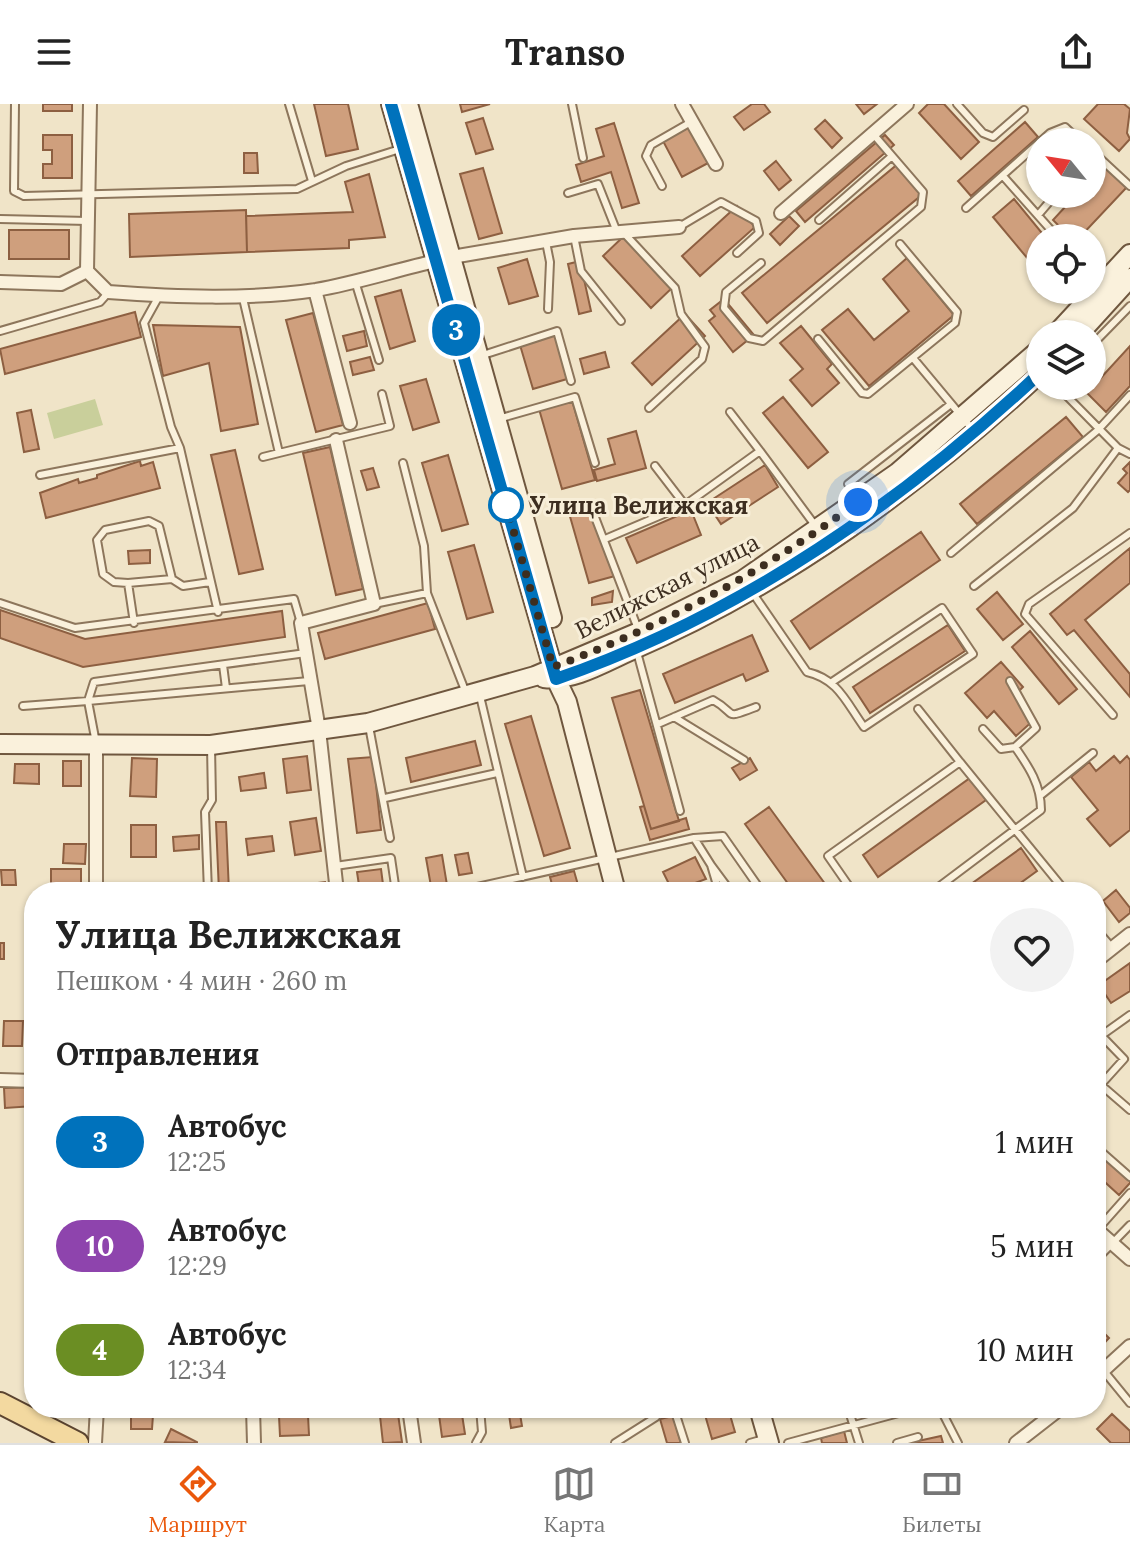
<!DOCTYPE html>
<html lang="ru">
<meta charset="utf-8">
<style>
:root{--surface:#fff;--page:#f2f2f2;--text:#222;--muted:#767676;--line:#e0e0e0;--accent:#ea580c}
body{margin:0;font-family:Lora,serif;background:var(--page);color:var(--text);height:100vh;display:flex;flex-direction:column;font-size:30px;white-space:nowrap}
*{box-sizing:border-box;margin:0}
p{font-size:26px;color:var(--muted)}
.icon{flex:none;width:44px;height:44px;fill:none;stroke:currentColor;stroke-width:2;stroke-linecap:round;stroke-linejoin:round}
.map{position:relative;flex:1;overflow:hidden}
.drawer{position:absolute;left:24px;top:778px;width:1082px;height:536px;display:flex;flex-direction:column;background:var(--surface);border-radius:32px;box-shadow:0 2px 6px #0004}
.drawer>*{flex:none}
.badge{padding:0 16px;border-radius:26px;font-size:28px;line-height:52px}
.needle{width:52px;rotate:300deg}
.tools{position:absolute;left:1026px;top:24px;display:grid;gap:16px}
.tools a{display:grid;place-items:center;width:80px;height:80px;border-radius:50%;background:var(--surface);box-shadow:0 2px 6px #0004;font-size:40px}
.you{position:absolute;width:40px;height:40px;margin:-20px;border:6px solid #fff;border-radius:50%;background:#1a73e8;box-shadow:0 0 0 12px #1a73e833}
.map>.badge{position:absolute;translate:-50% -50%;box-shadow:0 0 0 4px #fff}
h2{padding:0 32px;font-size:30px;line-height:72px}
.round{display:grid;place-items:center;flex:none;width:84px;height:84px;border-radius:42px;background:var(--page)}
.summary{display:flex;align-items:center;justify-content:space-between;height:136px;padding:0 32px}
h1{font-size:38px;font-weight:700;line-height:60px}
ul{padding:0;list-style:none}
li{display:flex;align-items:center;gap:24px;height:104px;padding:0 32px}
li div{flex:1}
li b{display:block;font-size:30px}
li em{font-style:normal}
li .badge{min-width:88px;font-weight:700;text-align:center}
header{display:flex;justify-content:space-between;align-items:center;height:104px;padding:0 32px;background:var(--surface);font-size:36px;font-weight:700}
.dock{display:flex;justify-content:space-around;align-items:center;height:112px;border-top:2px solid var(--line);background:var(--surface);font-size:22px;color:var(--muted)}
.dock a{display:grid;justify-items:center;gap:4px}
.dock .current{color:var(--accent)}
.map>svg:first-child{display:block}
.green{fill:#c9cf9b}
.building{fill:#cf9f7d;stroke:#8d5f41;stroke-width:2}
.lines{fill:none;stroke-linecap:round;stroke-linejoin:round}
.lane-casing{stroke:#8d765c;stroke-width:10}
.street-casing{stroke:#8d765c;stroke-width:16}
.secondary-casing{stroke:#6f573f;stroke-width:22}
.primary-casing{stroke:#5b4430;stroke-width:24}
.lane{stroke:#faf1dc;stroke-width:6}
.street{stroke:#faf1dc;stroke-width:12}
.secondary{stroke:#faf1dc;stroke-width:18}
.primary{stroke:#f3d9a0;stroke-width:20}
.line-casing{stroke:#fff;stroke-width:18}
.line{stroke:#0072bc;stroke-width:12}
.walk{stroke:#3d2e20;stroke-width:8;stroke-dasharray:0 14.4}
.stop-dot{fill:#fff;stroke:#0072bc;stroke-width:4}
.labels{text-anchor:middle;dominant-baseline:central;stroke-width:6;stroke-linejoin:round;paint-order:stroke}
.stop-label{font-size:24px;font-weight:bold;fill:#3d2e20;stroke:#f7eed8;text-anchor:start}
.street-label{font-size:24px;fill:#3d2e20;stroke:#f7eed8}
</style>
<header><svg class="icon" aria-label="menu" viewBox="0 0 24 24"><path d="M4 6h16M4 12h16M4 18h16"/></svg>Transo<svg class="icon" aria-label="share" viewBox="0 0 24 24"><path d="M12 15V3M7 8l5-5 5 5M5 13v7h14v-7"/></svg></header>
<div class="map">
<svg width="1130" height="1339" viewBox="0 0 1130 1339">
<rect width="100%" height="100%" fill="#f0e4c8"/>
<!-- green -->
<path class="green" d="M95,295l8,26 -49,14 -7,-26z"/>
<!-- building -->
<path class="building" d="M43,0h29v7h-29z
M314,0h34l10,45 -32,7z
M460,0h30l-28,8z
M752,0h12l6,8 -26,18 -10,-13z
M856,0h21l-13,10z
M928,0h16l35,38 -18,17 -42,-46z
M1098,0h26l6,5 -3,24 3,6 -11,12 -35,-32z
M483,14l10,31 -17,5 -10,-31z
M825,16l17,18 -10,10 -17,-19z
M1025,18l13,15 -67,59 -13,-15z
M614,19l25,80 -17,5 -11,-36 -30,10 -5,-17 28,-9 -8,-27z
M691,22l19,36 -28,15 -19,-36z
M43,31h29v43h-29v-14h9v-14h-9z
M885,31l9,10 -89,77 -9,-11z
M244,49h13l1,20h-14z
M776,57l15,19 -12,10 -15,-19z
M899,59l25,30 -157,130 -25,-30z
M1104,61l23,22 -48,51h-8l-18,-18 24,-26h15v-16z
M483,64l19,65 -23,6 -19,-65z
M369,70l16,63 -36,3v8l-102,4 -1,-36 107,-4 -8,-30z
M1014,95l32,39h-6l-2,33 -45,-54z
M737,102l18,21 -55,49 -18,-20z
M246,106l1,42 -117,5 -1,-43z
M789,112l10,10 -19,19 -10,-11z
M9,126h60v29h-60z
M625,131l48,52 -22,21 -48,-52z
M907,154l47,57 -85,71 -47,-56 26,-21 26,31 35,-29 -26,-32z
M527,155l11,37 -29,8 -11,-36z
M580,157l11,50 -12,3 -11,-50z
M401,186l14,51 -25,8 -15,-52z
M724,195l30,36 -21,17 -24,-31 6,-5 -5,-6z
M135,208l6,25 -136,37 -5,-25z
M313,209l30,112 -27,7 -30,-112z
M685,210l20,22 -53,49 -20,-22z
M153,221l87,2 18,97 -37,7 -12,-68 -46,13z
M801,222l31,38 -5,5 12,14 -27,23 -22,-26 13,-11 -23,-26z
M364,227l3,15 -20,5 -4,-15z
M555,231l12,44 -34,10 -13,-44z
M1130,242v40l-24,26 -19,-19z
M605,248l4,15 -25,7 -4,-15z
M370,253l4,13 -21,5 -3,-13z
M426,275l13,43 -26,8 -13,-44z
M783,293l45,55 -20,16 -45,-55z
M572,296l23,80 -33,9 -23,-80z
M31,306l8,39 -15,3 -7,-39z
M1066,313l17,20 -106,87 -17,-20z
M636,327l10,37 -49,13 -3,-11 21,-6 -7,-25z
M330,343l33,142 -27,6 -33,-142z
M235,346l28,119 -24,5 -28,-119z
M448,351l20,69 -26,7 -20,-68z
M140,357l1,5 12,-4 7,26 -114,30 -6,-25 38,-14 1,4 18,-5v-3z
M1130,358v28l-2,2 -10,-9 9,-10 -4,-4z
M765,361l13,22 -57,37 -14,-21z
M373,364l6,19 -12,3 -6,-19z
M595,402l20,70 -26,7 -20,-70z
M691,406l10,25 -64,28 -11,-25z
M921,428l19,28 -130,89 -19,-28z
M474,441l19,67 -26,7 -19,-67z
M1130,444v35l-45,37 45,54v23l-56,-67 -7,5 -17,-21z
M150,446v13l-21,1 -1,-13z
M613,487l-1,11 -20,3v-7z
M997,488l26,32 -20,16 -26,-31z
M428,499l7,26 -110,30 -7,-26z
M0,506l85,29 197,-28 3,26 -202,30 -83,-29z
M948,521l17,26 -95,62 -17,-26z
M1030,527l47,58 -18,15 -47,-57z
M752,531l16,36 -22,10 -3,-7 -68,29 -12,-29z
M1001,558l22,25 -8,8 20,24 -19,17 -22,-25 -7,7 -22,-25z
M640,586l39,131 -28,8 -39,-131z
M531,612l39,132 -26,8 -39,-132z
M475,637l6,24 -70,17 -5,-24z
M307,652l4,34 -24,3 -4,-34z
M1114,652l6,7 7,-7 3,4v70l-20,16 -23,-27 11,-9 -27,-33 18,-15 7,9z
M373,653l8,73 -24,3 -9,-74z
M132,654l25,1 -1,38 -26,-1z
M750,654l7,12 -17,10 -8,-12z
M63,657h18v25h-18z
M15,660h24v20l-25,-1z
M264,669l2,15 -25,3 -2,-14z
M970,674l16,22 -108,77 -15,-22z
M644,702l7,23 35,-11 3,11 -39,11 -10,-33z
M769,703l62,85h-37l-49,-68z
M316,714l5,33 -26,4 -5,-33z
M216,718h10l3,70h-10z
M131,721h25v32h-25z
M199,731v14l-25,2 -1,-14z
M272,732l2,15 -26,4 -2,-16z
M64,740h22l-1,20 -22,-1z
M1021,744l16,23 -29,21h-48z
M468,749l4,20 -13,2 -4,-20z
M442,751l6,36 -16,1 -6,-34z
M695,753l11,22 -11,4 5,9h-27l-10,-20z
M51,765h30v23h-30z
M381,765l3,23h-24l-3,-20z
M1,766h14l1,15h-14z
M574,767l6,21h-26l-4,-15z
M325,778l1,10h-25l-1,-7z
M132,784l24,1v3h-24z
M1116,786l14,18v5l-11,9 -16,-21z
M0,839h4v16h-4z
M1130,859v28l-19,12 -12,-18z
M34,884v8l-9,1v-8z
M4,917h19l-1,25h-19z
M34,983v19l-29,2 -1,-20z
M1096,1042l34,31v6l-11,12 -23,-21z
M1096,1221l13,13 -13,14z
M438,1304h23l4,26 -23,3z
M508,1304h11l3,18 -11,2z
M703,1304h25l7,24 -23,7z
M131,1310l22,1 -1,14h-21z
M398,1310l4,28 -19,1 -3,-27z
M1112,1310l18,17v12h-19l-14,-14z
M308,1311l1,20 -29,1 -1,-20z
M673,1312l8,27h-14l-7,-24z
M171,1325l26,13v1l-32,-1z
M844,1327l3,12h-25l-1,-5z
M941,1332l2,7h-34z"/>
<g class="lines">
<defs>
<path id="lane" d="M15,0l-1,87 10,5 273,-7 49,-23 54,-17
M289,0l23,77
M572,0l11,54
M957,0l26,29 10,4 31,-27
M1092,47l38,35
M1003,72l55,62
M662,82l-16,-30 5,-11 40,-23
M568,89l30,-9 19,48
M966,104l84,-75 15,-6 16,15
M1038,111l18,-21
M0,115l88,2
M819,116l73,-64
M679,123l42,-25 35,19 3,12 -22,20
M623,128l52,56 6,26 24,33 -3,12 -53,49
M574,132l7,35 40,50
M546,138l4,20 -2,47
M761,159l-35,29 -2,16 25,30 14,3 158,-134 2,-15 -49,-57
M355,177l24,79
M242,190l37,159 111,-27 -8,-32
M159,192l-15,27 27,104 9,21 38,164
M0,227l100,-29 8,-9
M818,235l44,54 6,1 87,-71 2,-11 -57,-68
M1092,241l38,-39
M483,251l74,-24 14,50
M913,254l60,72
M1057,282l61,62 12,6
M730,308l30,39
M498,315l77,-22 20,66
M263,353l16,-4
M403,359l21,83 3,47 39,100
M655,362l30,39
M40,371l140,-27
M848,380l103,-80
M593,408l45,117
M605,435l80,-34 75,-54 57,77
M951,449l147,-123 32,-35
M128,479l44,-4
M974,482l99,-78 45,-60
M752,488l55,80c31,7 39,30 57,55l109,-73 -31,-46 -110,74
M0,499l75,25 219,-29 7,24
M374,500l53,-11
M134,519l-6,-40 -14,-1 -11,-8 -6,-34 8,-10 44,-9 10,5 13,53 11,7 27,-4
M637,548l43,159
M223,561l3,23
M1010,577l26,47 -21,19
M480,592l43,181
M23,602l65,-5 6,-19 212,-29
M918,605l42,53
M1113,611l-88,-101 4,-10 101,-71
M674,613l70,43
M658,620l55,-24c25,14 9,20 43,7
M369,622l21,112
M96,639l-8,-42 221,-20
M1041,691l52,-42
M385,694l112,-25
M694,734l29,-2 39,56
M711,761l20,27
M335,762l56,-8 5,34
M208,788l-3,-80 7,-12 -1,-54
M455,788l239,-54 17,27 8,27
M853,788l-25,-36 132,-94 106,130
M932,788l109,-82c0,-25 -12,-43 -26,-63l-14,2 -18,-20
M1096,825l17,20
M1096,926l28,29 -28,31
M1102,931l28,-20
M1101,981l29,25
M1096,1043l34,30
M1098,1125l32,-36
M1096,1156l34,-35
M1103,1266l27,33
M626,1304h9
M848,1304l11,35
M940,1304l18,35
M676,1311l9,28
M476,1339l6,-11 -2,-24
M615,1339l41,-26 5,-9
M750,1339l14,-4
M788,1339l118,-32
M897,1339l21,-6"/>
<path id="street" d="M682,0l34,60
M781,109l126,-109
M452,153l122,-21 105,-9
M87,167l3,-167
M0,178l61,2 26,-13 21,21c68,5 141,8 208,-2 40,-7 80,-20 120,-29
M315,186l35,133
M336,336l38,164 -73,19 18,107 18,162
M96,788v-149
M1096,857l34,-27
M0,976l34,1
M1096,1125l34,30
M1096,1273l34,-31
M253,1304l1,35
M409,1304l5,35
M95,1339l2,-35
M1016,1339l45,-35"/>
<path id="secondary" d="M391,0l165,575 11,23 49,190
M408,0l144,514
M1056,230l74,-80
M1079,230l51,-56
M544,574c28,4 61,-16 86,-27 154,-66 288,-165 410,-278
M0,640l211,1 157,-22 167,-47 104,-44 104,-52 154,-107 143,-124
M759,1304l10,35"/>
<path id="primary" d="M0,1299l78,40"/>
</defs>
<!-- lane casing -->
<use href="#lane" class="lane-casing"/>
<!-- street casing -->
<use href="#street" class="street-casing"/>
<!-- secondary casing -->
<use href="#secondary" class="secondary-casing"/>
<!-- primary casing -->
<use href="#primary" class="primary-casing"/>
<!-- lane -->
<use href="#lane" class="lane"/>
<!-- street -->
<use href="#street" class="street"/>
<!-- secondary -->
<use href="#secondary" class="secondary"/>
<!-- primary -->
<use href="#primary" class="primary"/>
</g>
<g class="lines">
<defs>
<path id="line" d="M391,0l165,575c183,-63 344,-175 484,-306"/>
</defs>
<!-- line casing -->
<use href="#line" class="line-casing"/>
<!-- line -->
<use href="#line" class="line"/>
<!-- walk -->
<path class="walk" d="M506,401l47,162c110,-41 210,-95 305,-165"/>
</g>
<!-- markers -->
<circle class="stop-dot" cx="506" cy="401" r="16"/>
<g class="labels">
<!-- stop labels -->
<g class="stop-label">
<text x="530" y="401">Улица Велижская</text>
</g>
<!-- street labels -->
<g class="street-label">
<text transform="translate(667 482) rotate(-27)">Велижская улица</text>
</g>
</g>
</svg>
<div class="tools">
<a><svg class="needle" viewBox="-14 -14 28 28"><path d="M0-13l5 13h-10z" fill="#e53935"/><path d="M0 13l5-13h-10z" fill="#767676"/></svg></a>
<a><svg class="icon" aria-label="locate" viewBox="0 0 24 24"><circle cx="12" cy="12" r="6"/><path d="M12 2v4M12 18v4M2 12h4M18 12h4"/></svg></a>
<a><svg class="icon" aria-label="layers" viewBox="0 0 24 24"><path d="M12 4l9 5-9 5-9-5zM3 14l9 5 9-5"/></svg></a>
</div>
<div class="you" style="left:858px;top:398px"></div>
<b class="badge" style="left:456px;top:226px;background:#0072bc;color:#fff">3</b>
<section class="drawer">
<div class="summary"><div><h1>Улица Велижская</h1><p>Пешком · 4 мин · 260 m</p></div><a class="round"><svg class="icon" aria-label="heart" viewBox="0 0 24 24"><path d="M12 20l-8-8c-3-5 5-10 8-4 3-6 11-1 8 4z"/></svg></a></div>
<h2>Отправления</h2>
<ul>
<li><span class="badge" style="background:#0072bc;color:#fff">3</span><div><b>Автобус</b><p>12:25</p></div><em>1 мин</em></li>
<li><span class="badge" style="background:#8e44ad;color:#fff">10</span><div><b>Автобус</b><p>12:29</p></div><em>5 мин</em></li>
<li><span class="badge" style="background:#6b8e23;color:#fff">4</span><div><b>Автобус</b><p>12:34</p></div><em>10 мин</em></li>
</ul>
</section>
</div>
<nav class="dock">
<a class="current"><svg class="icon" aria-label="directions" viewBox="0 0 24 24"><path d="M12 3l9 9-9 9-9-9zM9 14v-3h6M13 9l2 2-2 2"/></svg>Маршрут</a>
<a><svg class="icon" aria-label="map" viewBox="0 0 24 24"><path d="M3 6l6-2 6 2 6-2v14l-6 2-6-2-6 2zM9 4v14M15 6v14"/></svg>Карта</a>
<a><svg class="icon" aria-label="tickets" viewBox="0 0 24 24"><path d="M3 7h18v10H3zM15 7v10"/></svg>Билеты</a>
</nav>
